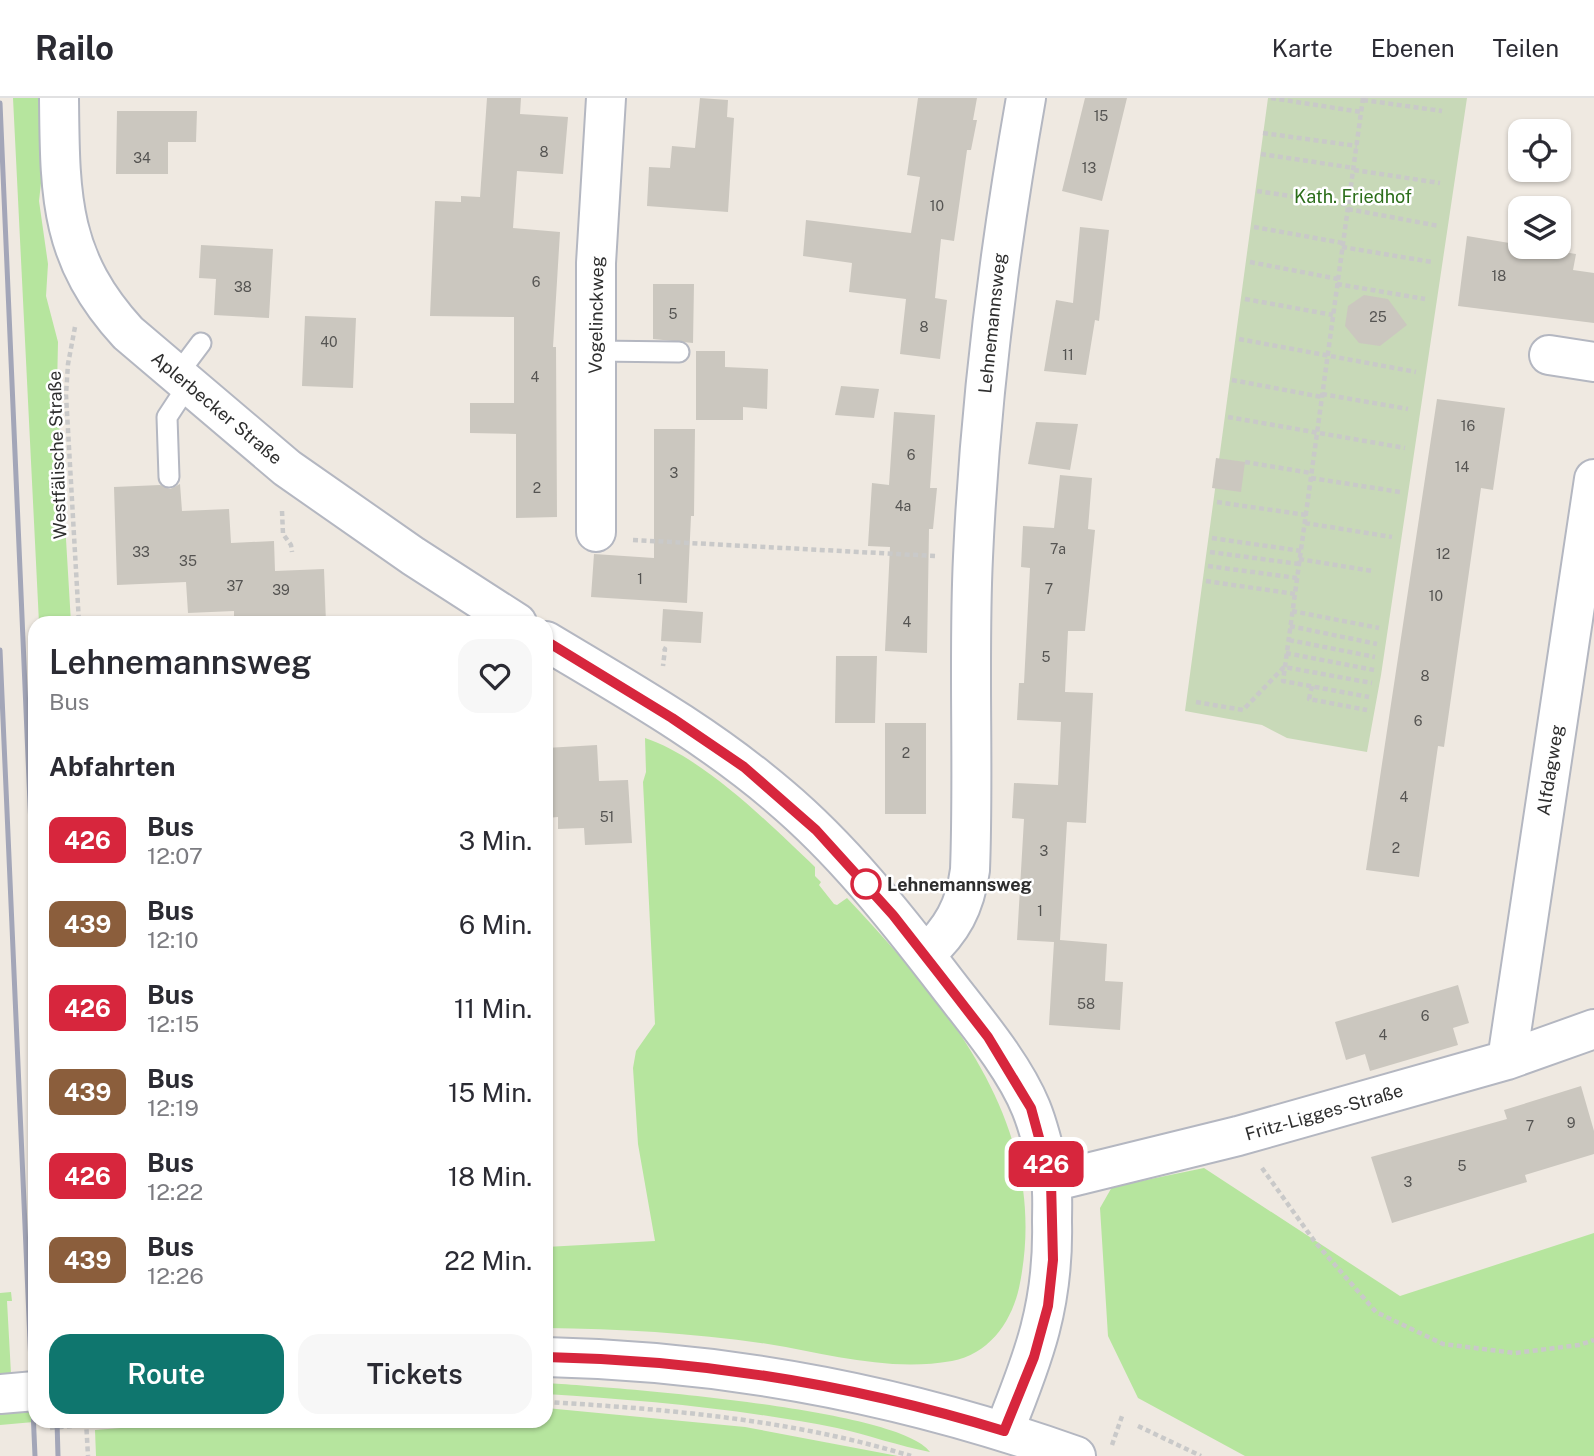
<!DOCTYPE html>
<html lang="de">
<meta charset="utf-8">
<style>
:root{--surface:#fff;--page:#f7f7f7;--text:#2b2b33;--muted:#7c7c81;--line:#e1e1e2;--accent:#0f766e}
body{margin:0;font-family:"Public Sans",sans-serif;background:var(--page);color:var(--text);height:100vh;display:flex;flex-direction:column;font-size:26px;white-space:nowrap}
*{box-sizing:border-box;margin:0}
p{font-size:23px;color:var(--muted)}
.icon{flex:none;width:38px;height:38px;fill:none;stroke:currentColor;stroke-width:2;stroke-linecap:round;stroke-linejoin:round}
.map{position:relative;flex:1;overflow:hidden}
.panel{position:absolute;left:28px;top:518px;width:525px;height:812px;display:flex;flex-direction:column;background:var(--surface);border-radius:21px;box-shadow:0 2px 5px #0004}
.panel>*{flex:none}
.badge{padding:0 14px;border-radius:10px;font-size:24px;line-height:46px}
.controls{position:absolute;left:1508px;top:21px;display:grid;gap:14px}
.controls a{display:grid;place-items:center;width:63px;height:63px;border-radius:14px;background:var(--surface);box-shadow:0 2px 5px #0004;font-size:35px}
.map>.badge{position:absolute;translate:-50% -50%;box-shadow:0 0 0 4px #fff}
h2{padding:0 21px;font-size:26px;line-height:63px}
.round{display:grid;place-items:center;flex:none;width:74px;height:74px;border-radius:21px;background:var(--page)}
.head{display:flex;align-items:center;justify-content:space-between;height:119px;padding:0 21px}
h1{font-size:33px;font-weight:600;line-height:52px}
.cta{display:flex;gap:14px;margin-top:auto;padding:14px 21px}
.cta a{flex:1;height:80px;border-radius:21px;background:var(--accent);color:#fff;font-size:28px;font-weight:600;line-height:80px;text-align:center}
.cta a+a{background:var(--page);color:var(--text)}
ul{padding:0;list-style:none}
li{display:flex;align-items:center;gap:21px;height:84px;padding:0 21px}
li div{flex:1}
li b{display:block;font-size:26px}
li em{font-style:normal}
li .badge{min-width:77px;font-weight:700;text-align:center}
header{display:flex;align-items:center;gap:42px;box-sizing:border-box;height:98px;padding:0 35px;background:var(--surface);border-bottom:2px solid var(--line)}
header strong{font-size:33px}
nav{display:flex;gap:38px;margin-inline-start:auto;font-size:24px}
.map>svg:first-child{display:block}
.green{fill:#b6e59e}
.cemetery{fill:#c8d9b8}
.building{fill:#cbc7bf}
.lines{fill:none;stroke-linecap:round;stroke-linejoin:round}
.lane-casing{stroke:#b4b7c1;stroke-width:23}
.street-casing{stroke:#b4b7c1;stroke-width:42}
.secondary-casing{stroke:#b4b7c1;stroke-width:42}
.path{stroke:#c9c9c9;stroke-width:4.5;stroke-dasharray:5 3.5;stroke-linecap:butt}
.lane{stroke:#fff;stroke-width:19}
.street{stroke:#fff;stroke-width:38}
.secondary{stroke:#fff;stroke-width:38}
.rail{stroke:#a3a6b8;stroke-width:5}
.path-bridge{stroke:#c9c9c9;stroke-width:4.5;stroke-dasharray:5 3.5;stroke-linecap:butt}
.line-casing{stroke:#fff;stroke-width:16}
.line{stroke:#d7263d;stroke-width:10}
.stop-dot{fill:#fff;stroke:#d7263d;stroke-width:3.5}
.labels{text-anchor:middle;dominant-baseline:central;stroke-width:5;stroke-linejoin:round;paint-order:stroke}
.number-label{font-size:14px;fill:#555452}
.park-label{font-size:18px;fill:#2c6e1b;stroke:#fff}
.street-label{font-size:18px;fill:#2e2e2e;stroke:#fff}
.stop-label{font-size:18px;font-weight:bold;fill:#2e2e2e;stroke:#fff;text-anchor:start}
</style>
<header>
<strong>Railo</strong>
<nav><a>Karte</a><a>Ebenen</a><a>Teilen</a></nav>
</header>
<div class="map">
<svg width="1594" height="1358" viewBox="0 0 1594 1358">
<rect width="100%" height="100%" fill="#efe9e1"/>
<!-- green -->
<path class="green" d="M13,0h27l3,67 -4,36 9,63 -2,32 12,46 -1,46 14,235h-32z
M645,640c58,19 126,87 170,129v9l6,6 -2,3 15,19 3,1 10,-7c101,108 206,229 172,390 -8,35 -30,66 -67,73 -63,11 -123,-7 -184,-17 -74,-11 -148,-15 -222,-16v-81l109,-6 -17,-97 -5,-76 3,-17 19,-27 -12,-242 3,-10z
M1204,1070l196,128 194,-63v223h-349l-107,-58 -30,-62 -8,-128 12,-21z
M11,1194l1,9h-5l4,73 -11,1v-82z
M546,1285c64,4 353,25 384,69 -31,-6 -62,-17 -93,-24 -96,-19 -194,-28 -291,-34z
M546,1310l199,19 153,29h-802l-1,-26 116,-9h335z
M35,1313v10h10l-45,4v-11z"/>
<!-- cemetery -->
<path class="cemetery" d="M1268,0h199l-86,577 -14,77 -80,-14 -25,-13 -77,-14z"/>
<!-- building -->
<path class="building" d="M487,0h34l-1,16 48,3 -5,57 -46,-3 -4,57 47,4 -7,115h3l1,170 -41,1v-84l-46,-1v-30h44v-86l-84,-1 5,-115 26,1v-6l19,1z
M700,0l28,2 -1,17 7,1 -6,94 -81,-6 2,-39 21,1 2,-22 23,2z
M918,0h59l-4,22h4l-6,30h-4l-13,91 -13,-2 -6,59 12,2 -7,59 -40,-5 6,-55 -57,-7 3,-29 -49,-7 3,-36 105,13 9,-56 -13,-2z
M1085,0h42l-25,103 -40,-10z
M117,13h80l-1,31h-28v32h-52z
M1080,129l29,3 -10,91 -4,-1 -9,55 -42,-4 12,-71 17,3z
M1467,138l109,18 -3,16 21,3v50l-136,-17z
M201,147l72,4 -4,69 -55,-3 2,-36 -17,-1z
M653,186h41l-1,59 -40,-4z
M1364,197l24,4 19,26 -27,21 -21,-3 -14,-17 3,-20z
M305,218l51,2 -3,70 -51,-2z
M696,253h29v16l43,2 -1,40 -24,-2v13h-47z
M841,288l38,3 -5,29 -39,-3z
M1437,301l68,9 -12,82 -12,-2 -37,259 -6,-1 -19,131 -53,-7z
M894,314l41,3 -5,73h7l-4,41h-4l-2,124 -42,-2 5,-104 -22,-1 4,-63 17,2z
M1036,324l42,2 -8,46 -42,-6z
M654,331h41l-1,87h-3l-4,87 -96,-6 3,-43 60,4z
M1216,360l29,4 -4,30 -29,-4z
M1060,377l32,3 -4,51 7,1 -10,101h-17l-3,61 28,1 -7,130 -19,-1 -7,118 47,4 -2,37 18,1 -3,48 -71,-5 5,-83 -37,-2 7,-121 -12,-1 2,-35 44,2 3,-63 -44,-2 2,-37h5l6,-115 -9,-1 2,-41 31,2z
M180,386l2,27 47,-2 2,34 43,-2 1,30 49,-2 2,54 -92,-1v-11l-46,2 -2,-31 -69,3 -3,-98 46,-2 10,4z
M663,511l40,3 -2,31 -40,-2z
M836,558h41l-2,67h-40z
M885,625h41v91h-41z
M597,647l2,36 29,-1 4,63 -47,2 -1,-17 -26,1v-12l-12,1v-70z
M1458,887l11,38 -16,5 5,17 -88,26 -5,-17 -19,6 -11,-38z
M1581,988l13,45v23l-69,21 2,7 -135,41 -21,-66 136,-38 -3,-9z"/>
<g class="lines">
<defs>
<path id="lane" d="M595,253l84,1
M177,277l24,-32
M169,379l-2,-60 21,-32"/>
<path id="street" d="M59,0c1,97 0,160 69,235l159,135 126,88 104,67
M1549,257l45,7
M596,434v-269l10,-165
M546,543c80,48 162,94 233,155 63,53 116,120 166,185 29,38 68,83 86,127 9,22 15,49 20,72 2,13 1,29 1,42 2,82 -18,135 -48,209
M925,857c27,-25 40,-48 45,-85 4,-104 -2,-209 3,-313 7,-155 26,-307 53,-459
M1507,962l87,-581
M1051,1084l187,-46 269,-76 87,-31"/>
<path id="secondary" d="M546,1259c183,4 357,37 530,99
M0,1296l35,-3"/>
</defs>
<!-- lane casing -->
<use href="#lane" class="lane-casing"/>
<!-- street casing -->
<use href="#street" class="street-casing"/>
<!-- secondary casing -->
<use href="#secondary" class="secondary-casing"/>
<!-- path -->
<path class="path" d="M1271,0l90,14
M1363,0l-80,583 86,16
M1363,2l79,11
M1263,35l94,13
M1261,56l93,14
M1354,72l86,13
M1257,93l92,14
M1348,111l91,17
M1254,129l89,16
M1342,149l90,15
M1250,164l88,17
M1337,186l88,15
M1245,201l88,16
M75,229l-7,37 -2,31 13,228
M1239,241l177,33
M1232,282l90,17
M1322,296l86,15
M1228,319l177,31
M1245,364l66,11
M1311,380l89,14
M1217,404l89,13
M282,413l1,23 8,11 1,7
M1305,425l87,14
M1212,440l89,13
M633,442l302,16
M1210,454l89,12
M1299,461l73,12
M1208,468l89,12
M1206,483l89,13
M1292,513l87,17
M1290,528l87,18
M1289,542l86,17
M663,550l2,1 -2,17
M1286,555l88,17
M1312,588l-3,13 58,11
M1196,604l47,8 41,-43 88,16
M1262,1070l53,74 61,70 67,32 72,9 64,-8 15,-5
M546,1304c123,7 247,18 365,54
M1138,1328l63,30
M50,1330l79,-7
M1112,1347l10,-29"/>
<!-- lane -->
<use href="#lane" class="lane"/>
<!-- street -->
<use href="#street" class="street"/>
<!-- secondary -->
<use href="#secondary" class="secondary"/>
<!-- rail -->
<path class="rail" d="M0,5l35,817
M0,552l35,806
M57,1323l1,35"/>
<!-- path-bridge -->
<path class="path-bridge" d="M86,1323l2,35"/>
</g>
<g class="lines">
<defs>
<path id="line" d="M546,543l126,77 72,49 72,63 77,85 47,60 48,62 43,71 20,74 2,78 -5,46 -14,51 -30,74c-149,-46 -302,-71 -458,-74"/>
</defs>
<!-- line casing -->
<use href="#line" class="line-casing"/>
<!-- line -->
<use href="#line" class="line"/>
</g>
<!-- markers -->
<circle class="stop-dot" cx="866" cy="786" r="14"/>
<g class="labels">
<!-- number labels -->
<g class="number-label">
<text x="1101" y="18">15</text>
<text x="544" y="54">8</text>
<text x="142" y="60">34</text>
<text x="1089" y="70">13</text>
<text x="937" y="108">10</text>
<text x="1499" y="178">18</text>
<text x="536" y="184">6</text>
<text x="243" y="189">38</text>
<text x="673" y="216">5</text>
<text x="1378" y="219">25</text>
<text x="924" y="229">8</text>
<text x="329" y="244">40</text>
<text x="1068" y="257">11</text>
<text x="535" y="279">4</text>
<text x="1468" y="328">16</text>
<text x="911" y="357">6</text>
<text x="1462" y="369">14</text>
<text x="674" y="375">3</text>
<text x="537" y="390">2</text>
<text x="903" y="408">4a</text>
<text x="1058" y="451">7a</text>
<text x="141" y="454">33</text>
<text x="1443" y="456">12</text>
<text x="188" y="463">35</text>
<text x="640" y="481">1</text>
<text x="235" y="488">37</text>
<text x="1049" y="491">7</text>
<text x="281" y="492">39</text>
<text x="1436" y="498">10</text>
<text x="907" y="524">4</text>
<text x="1046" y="559">5</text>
<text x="1425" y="578">8</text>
<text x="1418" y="623">6</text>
<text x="906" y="655">2</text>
<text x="1404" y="699">4</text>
<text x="607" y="719">51</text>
<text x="1396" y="750">2</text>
<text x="1044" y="753">3</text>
<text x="1040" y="813">1</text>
<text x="1086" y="906">58</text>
<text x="1425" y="918">6</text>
<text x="1383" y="937">4</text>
<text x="1571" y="1025">9</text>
<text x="1530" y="1028">7</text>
<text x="1462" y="1068">5</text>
<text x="1408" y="1084">3</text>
</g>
<!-- park labels -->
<g class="park-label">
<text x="1353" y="98">Kath. Friedhof</text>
</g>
<!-- street labels -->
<g class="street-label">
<text transform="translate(596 217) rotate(-89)">Vogelinckweg</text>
<text transform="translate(992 225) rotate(-84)">Lehnemannsweg</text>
<text transform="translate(217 310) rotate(40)">Aplerbecker Straße</text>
<text transform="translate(57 357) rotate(-92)">Westfälische Straße</text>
<text transform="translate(1550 672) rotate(-81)">Alfdagweg</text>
<text transform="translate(1324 1014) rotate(-16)">Fritz-Ligges-Straße</text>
</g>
<!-- stop labels -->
<g class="stop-label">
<text x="887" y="786">Lehnemannsweg</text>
</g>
</g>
</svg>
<div class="controls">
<a><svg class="icon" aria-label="locate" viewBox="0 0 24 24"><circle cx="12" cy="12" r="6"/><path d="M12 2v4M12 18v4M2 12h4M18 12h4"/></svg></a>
<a><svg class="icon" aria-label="layers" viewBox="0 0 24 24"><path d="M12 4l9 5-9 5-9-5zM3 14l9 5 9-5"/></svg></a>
</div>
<b class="badge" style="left:1046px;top:1066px;background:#d7263d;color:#fff">426</b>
<section class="panel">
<div class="head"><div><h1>Lehnemannsweg</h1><p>Bus</p></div><a class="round"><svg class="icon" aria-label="heart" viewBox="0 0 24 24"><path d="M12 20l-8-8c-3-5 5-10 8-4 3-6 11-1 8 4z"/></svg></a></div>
<h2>Abfahrten</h2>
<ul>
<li><span class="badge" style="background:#d7263d;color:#fff">426</span><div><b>Bus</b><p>12:07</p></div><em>3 Min.</em></li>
<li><span class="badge" style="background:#8b5e3c;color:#fff">439</span><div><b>Bus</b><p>12:10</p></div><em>6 Min.</em></li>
<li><span class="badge" style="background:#d7263d;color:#fff">426</span><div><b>Bus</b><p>12:15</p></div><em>11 Min.</em></li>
<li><span class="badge" style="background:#8b5e3c;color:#fff">439</span><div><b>Bus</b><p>12:19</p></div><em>15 Min.</em></li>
<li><span class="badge" style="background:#d7263d;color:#fff">426</span><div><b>Bus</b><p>12:22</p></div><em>18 Min.</em></li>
<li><span class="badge" style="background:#8b5e3c;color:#fff">439</span><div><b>Bus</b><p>12:26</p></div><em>22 Min.</em></li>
</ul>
<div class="cta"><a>Route</a><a>Tickets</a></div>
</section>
</div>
